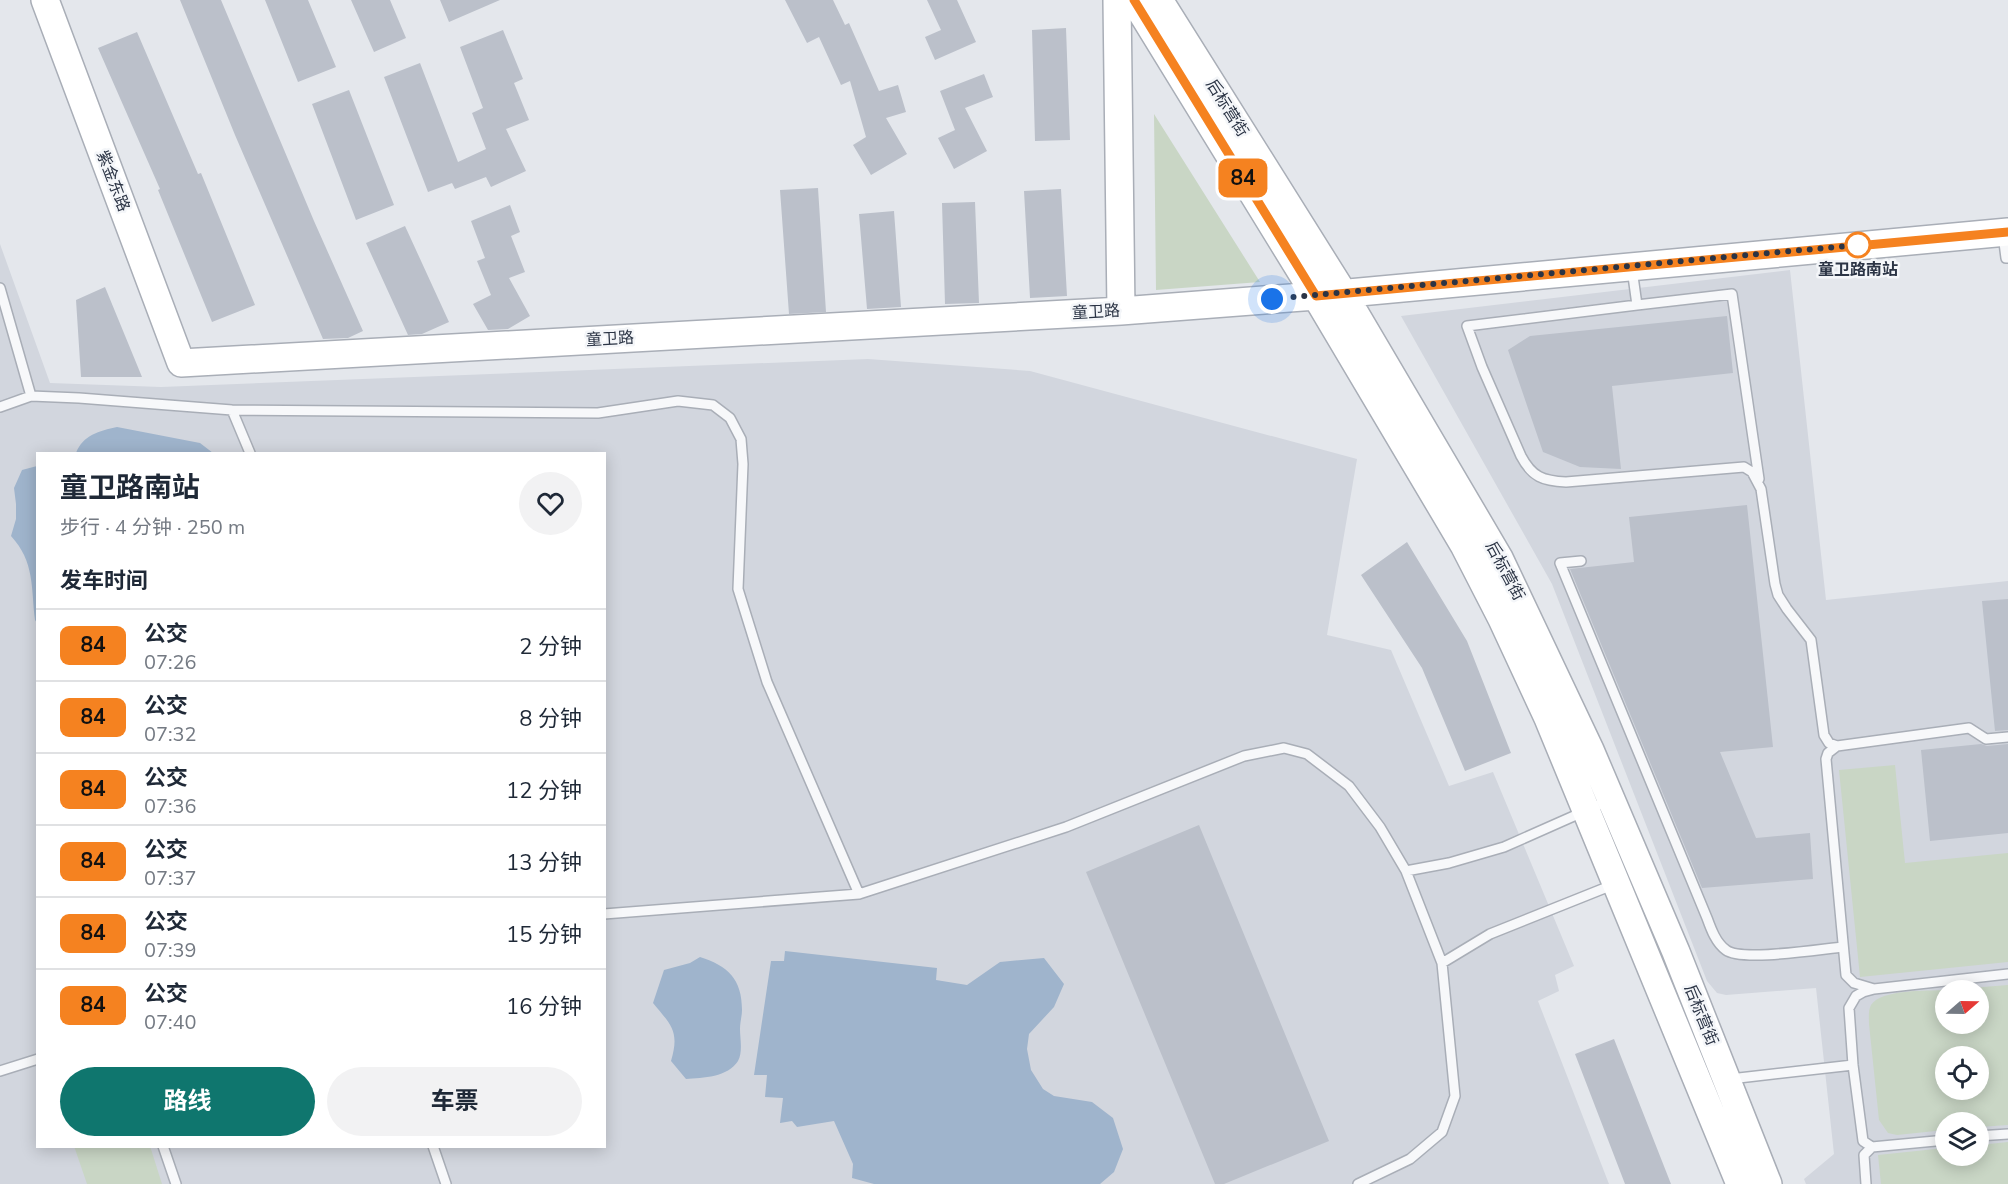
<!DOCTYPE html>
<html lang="zh">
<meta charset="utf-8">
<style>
:root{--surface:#fff;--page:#f2f2f3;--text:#1f2937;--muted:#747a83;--line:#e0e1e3;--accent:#0f766e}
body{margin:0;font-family:"Nunito Sans","Noto Sans SC",sans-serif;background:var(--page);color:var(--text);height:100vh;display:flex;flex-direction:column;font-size:22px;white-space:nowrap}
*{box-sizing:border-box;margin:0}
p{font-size:20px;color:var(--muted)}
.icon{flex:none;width:33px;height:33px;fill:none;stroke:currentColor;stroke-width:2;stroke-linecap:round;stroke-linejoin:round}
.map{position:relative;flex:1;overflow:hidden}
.details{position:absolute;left:36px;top:452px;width:570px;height:696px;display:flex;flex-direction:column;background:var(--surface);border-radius:0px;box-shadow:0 3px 15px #0003}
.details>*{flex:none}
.badge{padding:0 12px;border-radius:9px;font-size:21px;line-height:39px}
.needle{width:39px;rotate:70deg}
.fabs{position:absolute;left:1935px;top:980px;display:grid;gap:12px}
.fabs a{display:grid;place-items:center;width:54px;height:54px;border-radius:50%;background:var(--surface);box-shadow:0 3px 15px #0003;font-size:30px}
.you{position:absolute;width:30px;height:30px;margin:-15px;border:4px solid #fff;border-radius:50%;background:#1a73e8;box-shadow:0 0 0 9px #1a73e833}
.map>.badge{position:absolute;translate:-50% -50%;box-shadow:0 0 0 3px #fff}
h2{padding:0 24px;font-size:22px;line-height:54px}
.round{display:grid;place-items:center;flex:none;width:63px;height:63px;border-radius:32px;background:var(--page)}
.summary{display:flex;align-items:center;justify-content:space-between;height:102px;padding:0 24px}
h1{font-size:28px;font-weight:700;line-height:45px}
.action{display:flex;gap:12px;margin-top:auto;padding:12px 24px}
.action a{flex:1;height:69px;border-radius:36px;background:var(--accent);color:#fff;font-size:24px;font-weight:700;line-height:69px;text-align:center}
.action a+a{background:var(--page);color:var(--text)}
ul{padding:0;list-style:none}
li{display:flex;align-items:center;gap:18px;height:72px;padding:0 24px;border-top:2px solid var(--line)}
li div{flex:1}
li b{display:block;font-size:22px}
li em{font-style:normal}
li .badge{min-width:66px;font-weight:700;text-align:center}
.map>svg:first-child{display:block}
.built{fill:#d2d6de;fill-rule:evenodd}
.green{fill:#c9d6c5;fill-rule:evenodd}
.water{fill:#9fb4cc}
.building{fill:#bbc0ca}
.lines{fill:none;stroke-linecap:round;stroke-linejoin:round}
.lane-casing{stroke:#a9aeb7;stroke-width:12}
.secondary-casing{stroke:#a9aeb7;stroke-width:30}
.lane{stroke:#f7f8fa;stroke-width:9}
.secondary{stroke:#fff;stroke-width:27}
.line-casing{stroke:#fff;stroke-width:14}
.line{stroke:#f58220;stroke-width:9}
.walk{stroke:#2b3445;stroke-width:6;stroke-dasharray:0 10.8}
.stop-dot{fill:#fff;stroke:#f58220;stroke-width:3}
.labels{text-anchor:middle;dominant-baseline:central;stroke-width:5;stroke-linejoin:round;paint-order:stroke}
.street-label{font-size:16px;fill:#2b3445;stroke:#f4f6f9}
.stop-label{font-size:16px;font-weight:bold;fill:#2b3445;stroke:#f4f6f9}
</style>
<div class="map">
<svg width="2008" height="1184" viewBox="0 0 2008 1184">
<rect width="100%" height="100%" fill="#e4e7ec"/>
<!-- built -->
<path class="built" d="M0,244l50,139 111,4 707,-28 162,12 327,88 -30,176 64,15 58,136 44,-14 81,194 -19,9 4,16 -21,10 71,183h-1609zM38,453h566v693h-566z
M1790,270l36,330 182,-19v603h-202l-2,-5 30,-25 -18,-166 -90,7 -9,-2 -10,-12 -155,-397 -151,-268zM1946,990h32v33h-32zM1946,1056h32v33h-32zM1946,1122h32v33h-32z"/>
<!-- green -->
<path class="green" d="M1154,114l106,168 -104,8z
M1895,765l10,98 103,-10v109l-148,15 -21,-207z
M2008,985v140l-29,2 -1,-5h-32l-1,8 -48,5 -9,-2 -9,-13 -10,-96c0,-6 -1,-13 2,-19 10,-16 56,-14 74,-15l1,33h32v-33h-32zM1946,1056h32v33h-32z
M2008,1142v42h-127l-3,-29 67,-7 1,7h32l1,-10z
M74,1146h76l12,38h-75z"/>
<!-- water -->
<path class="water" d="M117,427l83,16 13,10h-137c7,-18 23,-22 41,-26z
M37,466h1l-1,157 -2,-3c-4,-32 0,-58 -24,-84l5,-17v-15l-2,-16 8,-18z
M785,951l152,17 -1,12 31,5 33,-23 44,-4 20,26 -10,23 -25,27 -2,15 4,21 12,19 11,7 38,6 21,16 10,31 -9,23 -14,12h-226l-22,-6 1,-14 -19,-43 -37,6 -5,-6 -12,2 3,-25 -18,-1 2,-22h-13l17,-114h13z
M700,957c28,9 42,22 42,53 0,6 -2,12 -2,19 0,9 3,23 -2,32 -10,16 -35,17 -52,18l-15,-18c9,-30 0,-36 -18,-58l11,-33 26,-7z"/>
<!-- building -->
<path class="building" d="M180,0h41l93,221 49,110 -15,7 -25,1 -88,-204z
M265,0h43l28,67 -38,15z
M351,0h39l16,38 -32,14z
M440,0h60l-51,22z
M785,0h48l12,25 4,-2 30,68 19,-6 8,27 -20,6 21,36 -36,21 -18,-30 13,-8 -16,-56 -9,4 -22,-48 -12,6z
M927,0h30l19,42 -41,18 -10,-23 16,-7z
M1066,28l4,112 -35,1 -3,-111z
M503,30l20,49 -9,4 15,37 -23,9 20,42 -35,16 -5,-10 -31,12 -3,-6 -24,9 -44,-115 36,-14 38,99 28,-13 -14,-36 11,-5 -23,-61z
M137,32l61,142 3,-1 54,132 -43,17 -54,-132 2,-1 -62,-141z
M984,74l9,23 -28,11 22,43 -33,18 -16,-31 17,-8 -15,-39z
M349,90l45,115 -38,15 -44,-116z
M818,188l8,124 -37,2 -9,-124z
M1061,189l6,107 -37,2 -6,-107z
M975,202l4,101 -34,1 -3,-101z
M510,205l10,27 -9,4 14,36 -16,6 21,38 -22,13 -20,1 -15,-26 18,-9 -14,-34 8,-3 -14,-37z
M894,211l7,96 -34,2 -8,-95z
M405,226l44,96 -27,12 -14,1 -42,-92z
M105,287l37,90h-61l-5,-77z
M1727,316l6,57 -121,13 9,83 -41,-2 -37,-15 -35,-102 22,-14z
M1747,505l26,242 -53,5 36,86 54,-5 3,46 -111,9 -132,-319 64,-7 -5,-45z
M1407,542l60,99 44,112 -46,18 -43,-103 -61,-93z
M2008,599v131l-13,1 -13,-130z
M1981,744l6,2 21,-2v89l-78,8 -9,-91z
M1199,825l130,316 -105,43h-9l-129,-312z
M1614,1039l57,145h-46l-50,-130z"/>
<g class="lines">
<defs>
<path id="lane" d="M2003,235l3,23h2
M1632,269l5,36 95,-11 27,185
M0,288l31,108
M1637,305l-170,21 15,41 39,89c11,21 22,25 45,26l178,-15 8,5 9,17 14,95 3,11 9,14 24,31 13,95 5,8 8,3
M0,407l31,-11 48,2 153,12 366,3 80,-12 35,4 17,13 11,21 2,25 -5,125 29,93 92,212
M232,410l18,43
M1581,561l-21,2 147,355c4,11 9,25 19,32 15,12 95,-1 117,-3
M1406,871l36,92
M604,914l255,-20 207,-67 178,-71 40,-8 23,6 42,32 31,41 26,44 43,-8 55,-16 106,-47
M1874,989l-20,-6 -8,-8 -20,-216 2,-6 9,-7 132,-18 17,11 22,-2
M0,1071l38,-12
M1730,1079l123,-14
M1978,1136l30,-2
M1946,1140l-74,7 -9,-6 -10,-76 -4,-57 7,-12 7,-4 11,-3 134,-15
M163,1146l13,38
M433,1146l13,38
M1358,1184l52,-25 32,-27 13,-36 -13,-133 48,-29 125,-50
M1866,1184l-2,-29 8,-8"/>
<path id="secondary" d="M45,0l136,363 940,-52 195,-15 692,-64
M1117,0l4,311
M1134,0l182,296 148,249 38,74 46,99 192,466
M1159,0l184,293 156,265 91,192 86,202 92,232"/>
</defs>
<!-- lane casing -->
<use href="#lane" class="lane-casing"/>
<!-- secondary casing -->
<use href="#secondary" class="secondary-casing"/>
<!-- lane -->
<use href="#lane" class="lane"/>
<!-- secondary -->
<use href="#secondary" class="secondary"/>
</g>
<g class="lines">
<defs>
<path id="line" d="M1134,0l182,296 692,-64"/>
</defs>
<!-- line casing -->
<use href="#line" class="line-casing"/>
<!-- line -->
<use href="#line" class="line"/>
<!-- walk -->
<path class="walk" d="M1272,299l596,-55 -10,1"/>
</g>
<!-- markers -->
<circle class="stop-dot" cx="1858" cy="245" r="12"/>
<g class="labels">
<!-- street labels -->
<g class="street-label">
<text transform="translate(1227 108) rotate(58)">后标营街</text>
<text transform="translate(113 181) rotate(69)">紫金东路</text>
<text transform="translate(1096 312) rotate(-3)">童卫路</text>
<text transform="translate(610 339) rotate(-3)">童卫路</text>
<text transform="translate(1505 571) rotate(62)">后标营街</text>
<text transform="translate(1701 1015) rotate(68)">后标营街</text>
</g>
<!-- stop labels -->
<g class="stop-label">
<text x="1858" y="270">童卫路南站</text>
</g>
</g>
</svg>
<div class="fabs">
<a><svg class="needle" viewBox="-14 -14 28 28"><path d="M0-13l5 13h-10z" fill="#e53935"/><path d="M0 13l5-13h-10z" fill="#747a83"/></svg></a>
<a><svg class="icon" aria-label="locate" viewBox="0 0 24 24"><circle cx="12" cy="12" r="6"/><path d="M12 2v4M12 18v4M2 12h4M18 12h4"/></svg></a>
<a><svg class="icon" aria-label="layers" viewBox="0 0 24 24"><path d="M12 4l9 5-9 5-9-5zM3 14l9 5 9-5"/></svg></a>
</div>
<div class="you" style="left:1272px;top:299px"></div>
<b class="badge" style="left:1243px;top:178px;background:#f58220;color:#111">84</b>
<section class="details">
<div class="summary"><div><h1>童卫路南站</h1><p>步行 · 4 分钟 · 250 m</p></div><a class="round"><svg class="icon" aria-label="heart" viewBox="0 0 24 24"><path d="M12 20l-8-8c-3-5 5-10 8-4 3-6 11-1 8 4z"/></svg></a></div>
<h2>发车时间</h2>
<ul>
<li><span class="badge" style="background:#f58220;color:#111">84</span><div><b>公交</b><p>07:26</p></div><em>2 分钟</em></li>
<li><span class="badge" style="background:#f58220;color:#111">84</span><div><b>公交</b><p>07:32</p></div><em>8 分钟</em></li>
<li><span class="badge" style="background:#f58220;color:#111">84</span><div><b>公交</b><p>07:36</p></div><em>12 分钟</em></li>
<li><span class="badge" style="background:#f58220;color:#111">84</span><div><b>公交</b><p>07:37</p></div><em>13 分钟</em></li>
<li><span class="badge" style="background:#f58220;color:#111">84</span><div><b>公交</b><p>07:39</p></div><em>15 分钟</em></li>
<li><span class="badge" style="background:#f58220;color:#111">84</span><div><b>公交</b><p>07:40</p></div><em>16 分钟</em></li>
</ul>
<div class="action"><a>路线</a><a>车票</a></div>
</section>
</div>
